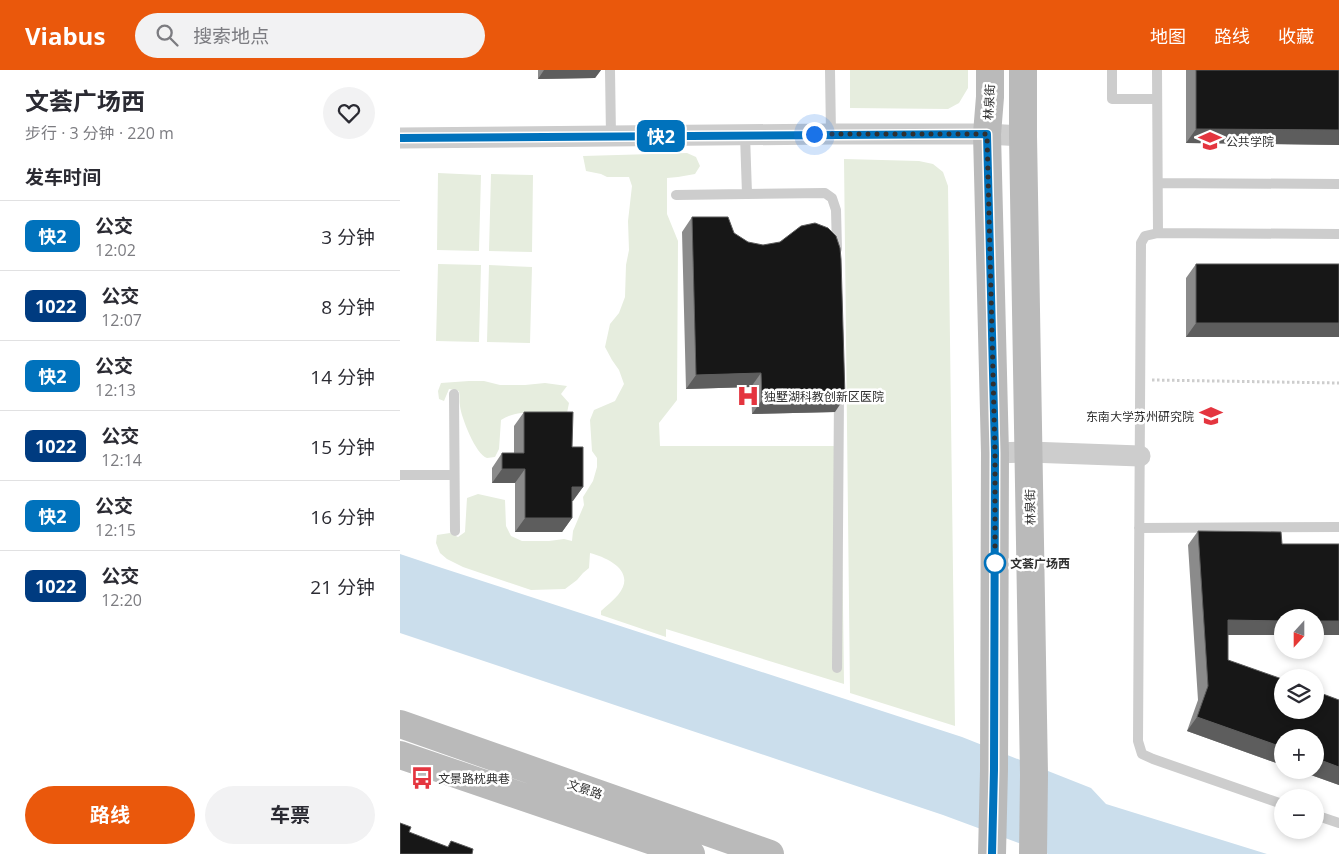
<!DOCTYPE html>
<html lang="zh">
<meta charset="utf-8">
<style>
:root{--surface:#fff;--page:#f2f2f3;--text:#2b2b33;--muted:#7c7c81;--line:#e1e1e2;--accent:#ea580c}
body{margin:0;font-family:"Open Sans","Noto Sans SC",sans-serif;background:var(--page);color:var(--text);height:100vh;display:flex;flex-direction:column;font-size:19px;white-space:nowrap}
*{box-sizing:border-box;margin:0}
p{font-size:16px;color:var(--muted)}
.icon{flex:none;width:28px;height:28px;fill:none;stroke:currentColor;stroke-width:2;stroke-linecap:round;stroke-linejoin:round}
.map{position:relative;flex:1;overflow:hidden}
.details{display:flex;flex-direction:column;background:var(--surface);width:400px}
.details>*{flex:none}
.badge{padding:0 10px;border-radius:8px;font-size:18px;line-height:32px}
.needle{width:32px;rotate:201deg}
.controls{position:absolute;left:874px;top:539px;display:grid;gap:10px}
.controls a{display:grid;place-items:center;width:50px;height:50px;border-radius:50%;background:var(--surface);box-shadow:0 2px 8px #0003;font-size:25px}
.you{position:absolute;width:25px;height:25px;margin:-12px;border:4px solid #fff;border-radius:50%;background:#1a73e8;box-shadow:0 0 0 8px #1a73e833}
.map>.badge{position:absolute;translate:-50% -50%;box-shadow:0 0 0 2px #fff}
h2{padding:0 25px;font-size:19px;line-height:45px}
.round{display:grid;place-items:center;flex:none;width:52px;height:52px;border-radius:26px;background:var(--page)}
.overview{display:flex;align-items:center;justify-content:space-between;height:85px;padding:0 25px}
h1{font-size:24px;font-weight:700;line-height:38px}
.primary-button{display:flex;gap:10px;margin-top:auto;padding:10px 25px}
.primary-button a{flex:1;height:58px;border-radius:30px;background:var(--accent);color:#fff;font-size:20px;font-weight:700;line-height:58px;text-align:center}
.primary-button a+a{background:var(--page);color:var(--text)}
ul{padding:0;list-style:none}
li{display:flex;align-items:center;gap:15px;height:70px;padding:0 25px;border-top:1px solid var(--line)}
li div{flex:1}
li b{display:block;font-size:19px}
li em{font-style:normal}
li .badge{min-width:55px;font-weight:700;text-align:center}
header{display:flex;align-items:center;gap:30px;box-sizing:border-box;height:70px;padding:0 25px;background:var(--accent);color:#fff}
header strong{font-size:24px}
nav{display:flex;gap:28px;margin-inline-start:auto;font-size:18px}
.search{width:350px;height:45px;background:var(--page);display:flex;align-items:center;gap:12px;box-sizing:border-box;padding:0 18px;border-radius:28px;color:var(--muted);font-size:19px}
main{display:flex;flex:1;min-height:0}
.map>svg:first-child{display:block}
.green{fill:#e6edde}
.water{fill:#cbdeec}
.lines{fill:none;stroke-linecap:round;stroke-linejoin:round}
.path{stroke:#cdcdcd;stroke-width:3;stroke-dasharray:2.5 2.5;stroke-linecap:butt}
.lane{stroke:#cdcdcd;stroke-width:10}
.street{stroke:#cdcdcd;stroke-width:21}
.secondary{stroke:#bababa;stroke-width:28}
.wall{fill:#8b8b8b}
.shaded-wall{fill:#5d5d5d}
.building{fill:#171717;stroke:#5d5d5d}
.line-casing{stroke:#fff;stroke-width:11}
.line{stroke:#0072bc;stroke-width:8}
.walk{stroke:#303030;stroke-width:5;stroke-dasharray:0 9}
.stop-dot{fill:#fff;stroke:#0072bc;stroke-width:2.5}
.labels{text-anchor:middle;dominant-baseline:central;stroke-width:5;stroke-linejoin:round;paint-order:stroke}
.street-label{font-size:12px;fill:#303030;stroke:#fff}
.poi-label{font-size:12px;fill:#303030;stroke:#fff;text-anchor:start}
.stop-label{font-size:12px;font-weight:bold;fill:#303030;stroke:#fff;text-anchor:start}
</style>
<header>
<strong>Viabus</strong>
<div class="search"><svg class="icon" aria-label="search" viewBox="0 0 24 24"><circle cx="10" cy="10" r="6"/><path d="M15 15l6 6"/></svg>搜索地点</div>
<nav><a>地图</a><a>路线</a><a>收藏</a></nav>
</header>
<main>
<section class="details">
<div class="overview"><div><h1>文荟广场西</h1><p>步行 · 3 分钟 · 220 m</p></div><a class="round"><svg class="icon" aria-label="heart" viewBox="0 0 24 24"><path d="M12 20l-8-8c-3-5 5-10 8-4 3-6 11-1 8 4z"/></svg></a></div>
<h2>发车时间</h2>
<ul>
<li><span class="badge" style="background:#0072bc;color:#fff">快2</span><div><b>公交</b><p>12:02</p></div><em>3 分钟</em></li>
<li><span class="badge" style="background:#003b80;color:#fff">1022</span><div><b>公交</b><p>12:07</p></div><em>8 分钟</em></li>
<li><span class="badge" style="background:#0072bc;color:#fff">快2</span><div><b>公交</b><p>12:13</p></div><em>14 分钟</em></li>
<li><span class="badge" style="background:#003b80;color:#fff">1022</span><div><b>公交</b><p>12:14</p></div><em>15 分钟</em></li>
<li><span class="badge" style="background:#0072bc;color:#fff">快2</span><div><b>公交</b><p>12:15</p></div><em>16 分钟</em></li>
<li><span class="badge" style="background:#003b80;color:#fff">1022</span><div><b>公交</b><p>12:20</p></div><em>21 分钟</em></li>
</ul>
<div class="primary-button"><a>路线</a><a>车票</a></div>
</section>
<div class="map">
<svg width="939" height="784" viewBox="0 0 939 784">
<rect width="100%" height="100%" fill="#fff"/>
<!-- green -->
<path class="green" d="M450,0h118v18l-9,15 -11,6 -98,-1z
M287,83l9,4 4,9 -5,8 -17,3 -11,1v36l11,27 -1,159 -18,23 1,23h181l3,238 -178,-55v8l-65,-22v-4c5,-5 12,-10 17,-16 19,-23 -9,-37 -28,-42l-1,15 -6,5 -6,7 -12,9 -34,1 -68,-23 -16,-8 -7,-6 -4,-10 1,-8 13,-2 8,4 7,-5 2,-34 11,-4 27,6 1,26 5,10 11,5h27l15,-2 8,2 1,-10 11,-26 -1,-8 10,-16 4,-14v-9l-5,-7 -2,-31 4,-10 21,-9 9,-17 -5,-14 -7,-10 -7,-13 5,-23 9,-11 6,-16 1,-32 3,-15 -1,-29 4,-35 -3,-9h-22l-6,-3 -15,-3 -3,-15z
M444,89l75,2 14,3 10,8 5,14 7,540 -105,-33z
M38,103l43,2 -2,76 -42,-1z
M91,104l42,1 -1,77 -43,-1z
M38,194l43,1 -2,77 -43,-1z
M89,195l43,2 -2,76 -43,-1z
M69,311h15l16,4h25l20,-2 22,3 -6,8 8,9 -2,10c-22,0 -48,-5 -66,7l-2,29 -4,8c-3,0 -5,1 -8,1 -11,-3 -26,-41 -27,-52 -1,-5 0,-10 -1,-15l-10,-2 -5,12 -5,-2 -1,-8 3,-8z"/>
<!-- water -->
<path class="water" d="M0,484l42,14 520,169 129,51 15,16 161,50h-219l-105,-39 -543,-182z"/>
<g class="lines">
<!-- path -->
<path class="path" d="M752,310l187,3"/>
<!-- lane -->
<path class="lane" d="M210,0l1,66
M430,0l1,64
M712,0v29h45
M757,0l1,163
M345,65l2,59
M758,113l181,1
M276,125l149,-2 7,5 4,12 1,39
M54,324l1,137
M0,405h54
M739,458l200,-1
M437,598l2,-274
M882,734l-129,-45 -11,-5 -4,-13 3,-498 4,-7 13,-3 181,1
M915,745l24,8"/>
<!-- street -->
<path class="street" d="M0,68l431,-4h156l36,2
M595,383l34,-1 111,4"/>
<!-- secondary -->
<path class="secondary" d="M590,0v27l-3,37 8,319 -1,317 -2,84
M623,0v66l11,639 -1,79
M0,654l370,130
M0,685l291,99"/>
</g>
<!-- wall -->
<path class="wall" d="M138,0h63l-6,8 -57,1z
M786,0h153v75l-153,-2z
M292,147l42,16 101,179 -83,2 -1,-27 -65,2 -4,-157z
M796,194h143v73h-153v-59z
M124,342l48,35 11,40 -11,14v17l-10,14h-47v-49h-23v-15l10,-15h12v-27z
M798,461l141,104h-24v-17h-33v17h-54v25l111,40v85l-42,-15 -15,-32v27l-95,-34 11,-31 -10,-155z"/>
<!-- shaded-wall -->
<path class="shaded-wall" d="M144,0h57l-6,8 -57,1z
M796,59l143,1v15l-153,-2z
M796,253h143v14h-153z
M361,303l-10,14 -65,2 10,-14z
M445,327l-10,15 -83,2 10,-14z
M102,399h23l-10,14h-23z
M172,417h11l-10,14h-11z
M125,448h47l-10,14h-47z
M828,550l54,1v14h-64z
M915,551h24v14h-24z
M797,647l85,30v18l-95,-34z
M915,688l24,9v18l-42,-15h18z"/>
<!-- building -->
<path class="building" d="M796,0h143v60l-143,-1z
M292,147h36l6,16 14,9 15,3 17,-3 21,-16 14,-3 13,5 8,8 4,12 1,11 4,138 -83,3 -1,-27 -65,2z
M796,194h143v59h-143z
M124,342h49l-1,35h11v40h-11v31h-47v-49h-23v-16h22z
M798,461l83,1 1,12h57v77h-24v-3h-33v3l-54,-1v40l54,19v31h33v-19l24,9v67l-24,-9v-20h-33v9l-85,-30 11,-31z
M0,753l11,4 -2,5 39,15 3,-6 22,8 -1,5h-72z"/>
<g class="lines">
<defs>
<path id="line" d="M0,68l587,-4 8,319 -1,317 -2,84"/>
</defs>
<!-- line casing -->
<use href="#line" class="line-casing"/>
<!-- line -->
<use href="#line" class="line"/>
<!-- walk -->
<path class="walk" d="M414,64h173l8,319v110"/>
</g>
<!-- icons -->
<defs>
<symbol id="university-bare" viewBox="-9 -9 18 18"><path d="M0-5L7-2L0 1L-7-2ZM-4 1L0 2.5L4 1V4Q0 6-4 4Z" fill="#e4353f" stroke="#fff" stroke-width="2.5" paint-order="stroke"/></symbol>
<symbol id="hospital-bare" viewBox="-9 -9 18 18"><path d="M-5-5h3v3.5h4V-5h3V5h-3V1.5h-4V5h-3Z" fill="#e4353f" stroke="#fff" stroke-width="2.5" paint-order="stroke"/></symbol>
<symbol id="bus-bare" viewBox="-9 -9 18 18"><path d="M-5-6H5V4H4V6H2V4H-2V6H-4V4H-5ZM-3.5-4V0h7V-4ZM-3.5 1.2v1.5H-2V1.2ZM2 1.2v1.5H3.5V1.2Z" fill="#e4353f" stroke="#fff" stroke-width="2.5" paint-order="stroke"/></symbol>
</defs>
<g fill-rule="evenodd">
<use href="#university-bare" x="794" y="55" width="32" height="32"/>
<use href="#hospital-bare" x="332" y="310" width="32" height="32"/>
<use href="#university-bare" x="795" y="330" width="32" height="32"/>
<use href="#bus-bare" x="6" y="692" width="32" height="32"/>
</g>
<!-- markers -->
<circle class="stop-dot" cx="595" cy="493" r="10"/>
<g class="labels">
<!-- street labels -->
<g class="street-label">
<text transform="translate(589 32) rotate(-87)">林泉街</text>
<text transform="translate(630 437) rotate(-91)">林泉街</text>
<text transform="translate(185 719) rotate(19)">文景路</text>
</g>
<!-- poi labels -->
<g class="poi-label">
<text x="826" y="71">公共学院</text>
<text x="364" y="326">独墅湖科教创新区医院</text>
<text x="794" y="346" text-anchor="end">东南大学苏州研究院</text>
<text x="38" y="708">文景路枕典巷</text>
</g>
<!-- stop labels -->
<g class="stop-label">
<text x="610" y="493">文荟广场西</text>
</g>
</g>
</svg>
<div class="controls">
<a><svg class="needle" viewBox="-14 -14 28 28"><path d="M0-13l5 13h-10z" fill="#e53935"/><path d="M0 13l5-13h-10z" fill="#7c7c81"/></svg></a>
<a><svg class="icon" aria-label="layers" viewBox="0 0 24 24"><path d="M12 4l9 5-9 5-9-5zM3 14l9 5 9-5"/></svg></a>
<a>+</a>
<a>−</a>
</div>
<div class="you" style="left:414px;top:64px"></div>
<b class="badge" style="left:261px;top:66px;background:#0072bc;color:#fff">快2</b>
</div>
</main>
